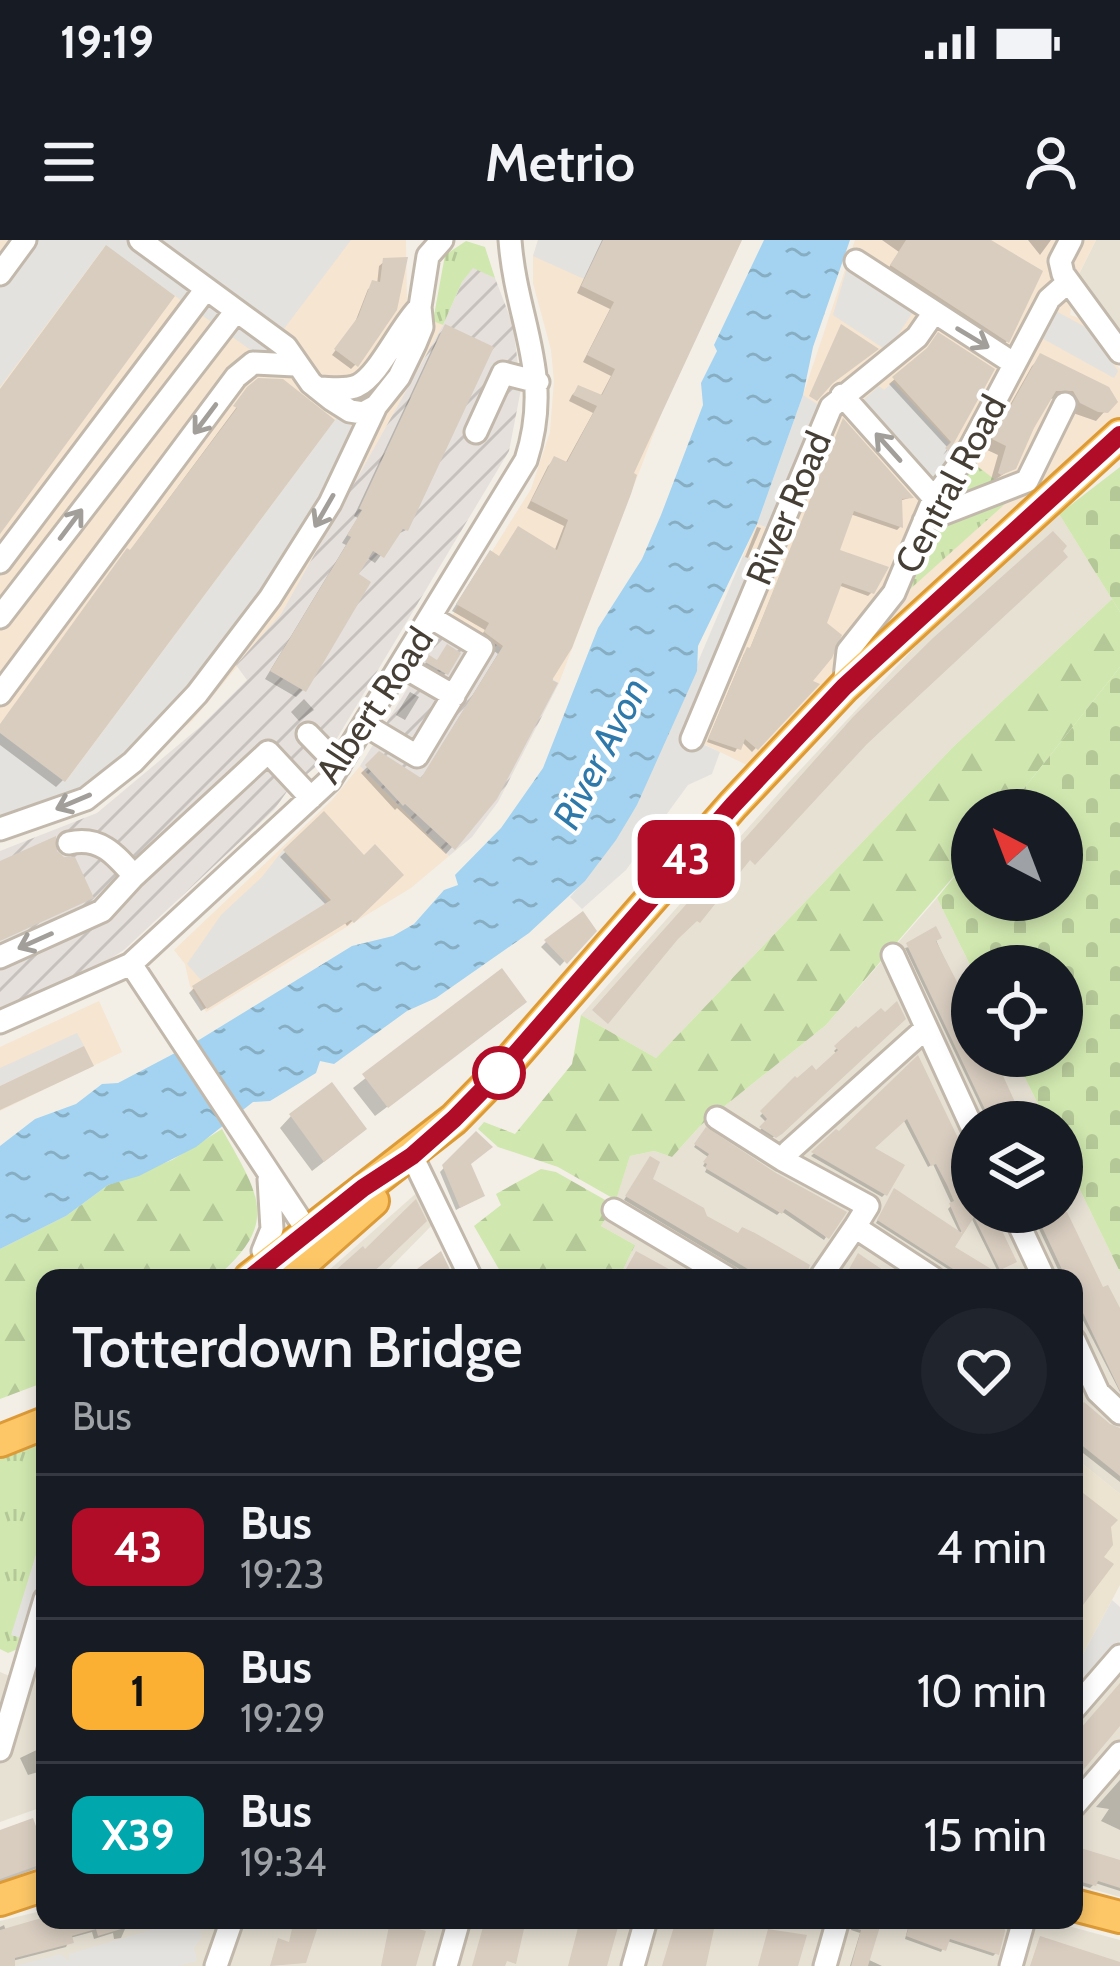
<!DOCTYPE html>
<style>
:root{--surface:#171b24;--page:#20242c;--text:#f1f3f6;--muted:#9ea1a6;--line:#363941}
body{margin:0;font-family:Cabin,sans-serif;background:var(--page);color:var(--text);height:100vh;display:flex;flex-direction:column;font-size:45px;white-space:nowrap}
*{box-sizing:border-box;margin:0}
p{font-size:39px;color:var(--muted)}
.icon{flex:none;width:66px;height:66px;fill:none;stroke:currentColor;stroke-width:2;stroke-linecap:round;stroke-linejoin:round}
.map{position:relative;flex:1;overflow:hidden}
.details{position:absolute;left:36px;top:1029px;width:1047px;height:660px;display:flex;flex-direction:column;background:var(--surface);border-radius:24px;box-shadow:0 6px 18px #0003}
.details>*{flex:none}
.badge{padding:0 24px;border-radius:18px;font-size:42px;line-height:78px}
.needle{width:78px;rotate:318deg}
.tools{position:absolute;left:951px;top:549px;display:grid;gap:24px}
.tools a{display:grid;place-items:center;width:132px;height:132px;border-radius:50%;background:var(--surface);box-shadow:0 6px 18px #0003;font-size:60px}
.map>.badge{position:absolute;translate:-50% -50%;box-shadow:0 0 0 6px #fff}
.round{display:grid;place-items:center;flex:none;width:126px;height:126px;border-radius:63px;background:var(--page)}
.head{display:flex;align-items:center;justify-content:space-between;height:204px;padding:0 36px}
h1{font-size:57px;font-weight:600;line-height:90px}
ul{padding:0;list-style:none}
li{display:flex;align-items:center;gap:36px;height:144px;padding:0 36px;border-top:3px solid var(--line)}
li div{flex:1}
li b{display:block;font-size:45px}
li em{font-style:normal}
li .badge{min-width:132px;font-weight:700;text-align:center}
.status{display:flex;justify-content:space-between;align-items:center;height:84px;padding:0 60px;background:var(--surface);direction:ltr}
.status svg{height:33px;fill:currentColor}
header{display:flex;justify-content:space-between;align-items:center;height:156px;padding:0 36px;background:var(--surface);font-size:54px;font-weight:600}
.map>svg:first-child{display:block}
.residential{fill:#e7e1d4}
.commercial{fill:#f5e5d1}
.industrial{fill:url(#industrial-furrows)}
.education{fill:#ece4d0}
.grass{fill:url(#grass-tufts)}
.forest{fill:url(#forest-firs)}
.cemetery{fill:url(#cemetery-stones)}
.parking{fill:#e4e2de}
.water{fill:url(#water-ripples)}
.shadow{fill:#0003}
.building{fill:#d8cdbf}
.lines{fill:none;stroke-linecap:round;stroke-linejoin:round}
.minor-casing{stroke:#c2b9ac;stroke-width:27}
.highway-casing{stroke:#dd9b37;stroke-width:36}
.minor{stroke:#fff;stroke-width:21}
.highway{stroke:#fdc767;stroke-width:30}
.oneway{stroke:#a29f9a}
.line-casing{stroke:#fff;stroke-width:27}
.line{stroke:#b10d28;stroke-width:18}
.stop-dot{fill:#fff;stroke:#b10d28;stroke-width:6}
.labels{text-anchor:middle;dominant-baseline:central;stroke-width:9;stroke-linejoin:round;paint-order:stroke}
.street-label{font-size:36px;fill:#463f36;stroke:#fff}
.water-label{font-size:39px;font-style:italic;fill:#2e79aa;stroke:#fff}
</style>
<div class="status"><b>19:19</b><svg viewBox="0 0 49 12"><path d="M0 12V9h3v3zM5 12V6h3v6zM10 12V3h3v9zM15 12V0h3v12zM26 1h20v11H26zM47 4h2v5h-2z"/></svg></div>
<header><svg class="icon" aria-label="menu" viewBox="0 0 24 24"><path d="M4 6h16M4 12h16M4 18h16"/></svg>Metrio<svg class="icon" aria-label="person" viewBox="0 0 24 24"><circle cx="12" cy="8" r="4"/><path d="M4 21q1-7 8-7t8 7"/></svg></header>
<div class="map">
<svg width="1120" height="1726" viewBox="0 0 1120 1726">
<defs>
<pattern id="industrial-furrows" width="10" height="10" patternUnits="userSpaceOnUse" patternTransform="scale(3)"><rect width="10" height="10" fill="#e5e0db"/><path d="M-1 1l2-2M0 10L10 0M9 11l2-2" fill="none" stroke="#c6c1bd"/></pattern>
<pattern id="grass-tufts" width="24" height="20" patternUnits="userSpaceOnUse" patternTransform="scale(3)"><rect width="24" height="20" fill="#d0e7af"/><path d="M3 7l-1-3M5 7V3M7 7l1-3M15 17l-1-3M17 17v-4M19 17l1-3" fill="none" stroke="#b4c797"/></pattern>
<pattern id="forest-firs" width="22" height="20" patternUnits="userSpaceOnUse" patternTransform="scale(3)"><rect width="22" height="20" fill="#d0e7af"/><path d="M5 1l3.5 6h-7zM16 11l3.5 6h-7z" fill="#b4c797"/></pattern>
<pattern id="cemetery-stones" width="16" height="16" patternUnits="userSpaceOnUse" patternTransform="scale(3)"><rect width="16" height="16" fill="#d0e7af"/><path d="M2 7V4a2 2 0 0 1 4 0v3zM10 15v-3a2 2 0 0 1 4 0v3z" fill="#b4c797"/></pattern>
<pattern id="water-ripples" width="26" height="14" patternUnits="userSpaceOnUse" patternTransform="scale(3)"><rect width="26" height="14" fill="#a3d3f0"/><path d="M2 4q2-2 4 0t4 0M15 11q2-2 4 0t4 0" fill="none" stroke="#87adc3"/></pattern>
</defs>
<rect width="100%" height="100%" fill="#f3efe6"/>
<!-- residential -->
<path class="residential" d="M1096,0h24v99l-45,-57z
M1059,274l53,85 -159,148 -297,311 -75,-43 207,-232 140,-150z
M937,658l35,71v87h42l33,66h-75v90h90v-59l58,119v222l-46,-37v-179h-455l16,-33 -34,-19 13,-21 16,-49 24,-5 18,6 29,-32 125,-100z
M421,949l15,32 -48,49 6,8h-74z
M45,1383v183l-45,16v-150l24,10z
M1120,1432v225l-46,-13v-67l19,-22 -19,-20v-47z
M45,1670v10h1001l74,20v26h-1120v-45z"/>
<!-- commercial -->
<path class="commercial" d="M0,0h406l1,66 36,19 -162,289 -89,107 -102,83 -90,33z
M538,0h204l-74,156 -109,287 -108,-66 80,-128 19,-57 4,-51 -3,-31 -18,-67v-27z
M855,0h241l-21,42 -5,33 15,5 35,49v51l-142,120 -231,225 -58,-28 68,-175 -14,-6 14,-32 13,5 51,-122 -18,-12z
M360,526l89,90 -38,32 -205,124 -16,-26 -5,-22 -11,-14 158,-150z
M99,761l23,51 -122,59v-64z"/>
<!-- industrial -->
<path class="industrial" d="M473,27l22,11 18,47 8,64 -12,62 -185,309 -36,30 -14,20 -150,140 -22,14 -102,45v-158l97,-38 104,-87 46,-46 -11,-15 45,-51 162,-289 19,-43z
M451,377l108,66 -61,119 -26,35 -23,19 -89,-90z"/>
<!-- education -->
<path class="education" d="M1074,1217l46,37v91l-46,86z"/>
<!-- grass -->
<path class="grass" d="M466,1l19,6 10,31 -22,-10 -11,14 -19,43 -10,-4 12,-66z
M973,223l42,32 -116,104 29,-68z
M45,1202v84l-33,109 10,3 -4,11 -10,4 -8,-4v-194z"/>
<!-- forest -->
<path class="forest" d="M1112,359l8,13v55l-113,143h-35v45l-146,170 -125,100 -29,32 -18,-6 -24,5 -14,44 -58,-33 -60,-20 -20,-18 6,-7 31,12 57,-70 9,-49 75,43 297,-311z
M222,889c37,66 59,94 -7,149h-170v104l-45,17v-150l66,-33 42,-31 64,-25z
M541,929l15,3 58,33 -13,21 34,19 -16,33h-115l-30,-52 27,-21 -5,-11z"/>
<!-- cemetery -->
<path class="cemetery" d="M1120,227v145l-61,-98z
M1120,427v605l-58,-119v-31h-15l-33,-66h48v-90l-90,3 -35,-71 35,-43v45h90v-90h-55z"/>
<!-- parking -->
<path class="parking" d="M16,0h335l-89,118 -157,-112 -105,141v-126z
M538,0h65l-19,39 -51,-23z
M849,21l68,45 -20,30 -14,12 -50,-33z
M1052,69l37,20 29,42 -4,7 -76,-42z
M893,142l67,72 -29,30 -71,-81 19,-17 5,4z
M803,155l19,12 -51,122 -14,-5z
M338,176l19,14 -56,110 -62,87 -92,114 -77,60 -70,29v-97l66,48z
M743,316l15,6 -69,176 31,14 -8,22 -24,11 -62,85 -44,39 -12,-12 27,-32 40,-60z
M283,610l45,52 -127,78 -14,-16 34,-49 41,-38z
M77,793l7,13 -84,40v-18z
M45,1286v37l-23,75 -11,-3z
M1112,1360l8,7v34l-46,54v-24z
M185,1680h12l5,17 -8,11 3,13 -19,5h-163l46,-12 8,8v-8z"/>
<!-- water -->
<path class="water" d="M764,0h86l-37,107 -10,48 -46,129 -59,122 -1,25 -60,134 -21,35 -31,41 -56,52 -93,65 -29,13 -73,53 -14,-3 -4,12 -46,28 -17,1 -57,45 -57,29 -31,9 -42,31 -66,33v-103l35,-27 41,-15 26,-20 16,-1 76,-40 158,-97 41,-10 21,-12 30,-34 14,-5 -3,-10 46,-47 42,-60 55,-140 44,-69 19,-44 42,-110 -2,-22 16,-32 -3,-6z"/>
<!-- shadow -->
<path class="shadow" d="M602,0h136l-108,235 -82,206 -54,117 -48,56 -49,-46 -2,2 -34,-37 19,-18 40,26 78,-127 -19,-15 6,-9 -33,-19 32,-51 70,-8 10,-26 -37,-18 21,-42 7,-7 10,5 28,-51 -24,-12 3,-6 7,-7 21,9 11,-21 -28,-14 27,-53 -33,-16z
M882,0h103l22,101 -6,6 -115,-75 13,-20z
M1028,0h23l-11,15z
M405,20l-50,105 -4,4 -19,-14 22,-30 14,-36 9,-4 2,-19 6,-5z
M446,87l-40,203 -10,5 -21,28 -9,-6 -63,133 -7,7 -31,-18 81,-134 -4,-2 16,-25 -4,-2 85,-182z
M924,114l67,16 -44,81 -4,4 5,-7 -59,-64z
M1041,117l73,44 -18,20 -26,-9 -9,-14 -13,1 -34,68 -24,16 8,-28 -13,-6 47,-83z
M248,152l-185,388 -7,7 -56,-42v-19z
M842,183l67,75 -10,3 1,26 -3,3 -47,-16 -14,38 36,40 -4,4 -30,-11 -30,98 7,2 -63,67 -11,-11 -6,11 -28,-10 37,-88 5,-3z
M757,287l4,1 -13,30 -3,-1z
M429,419l17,14 -3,3 -19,-11z
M410,452l9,5 -14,23 -9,-5z
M304,459l10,11 -15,11 -8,-9z
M324,576l40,43 36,16 -53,51 -2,-3 -144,88 -12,-18 5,-5 133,-82 -47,-49z
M593,690l-33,36 -19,-19 5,-5z
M936,700l36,83v33h16l32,66h-32l-83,-174z
M501,732l11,41 -137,103 -22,-28z
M902,779l-131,120 -12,-8 8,-8 -7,-7 35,-36 21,-5 22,-20 -4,-4 22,-21z
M917,820l55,115v37h18l12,56 14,10h-15l-30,-61 -11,17 -12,-25 4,-4 -19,-41 -5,3 -25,-48 -33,30 15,45 -3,3 -71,-41 25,-23 3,3z
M291,876l61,24 -40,31 -32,-43z
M706,891l120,106 -2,3 -43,-29 -4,4 -72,-43 2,-4 -4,-2 5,-9 -14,-10z
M476,895l-8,29 13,32 -25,14 -16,-38z
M647,923l2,18 138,97h-33l-130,-78z
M892,955l59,53 49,30h-38l-86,-55z
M1062,969l40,83 18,23v77l-46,-89v-25h-12l-31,-66h31z
M1074,1157l46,38v47l-46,-36z
M45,1439v20l-1,1 -7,-14z
M45,1506v24l-17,5 -8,-17z
M1120,1540v50l-19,-9 8,-12 -13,-2z
M0,1593l45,28 -7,7 -38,14z
M1074,1609l46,14v28l-25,-8 -5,5 -16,-5z
M59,1680h95l-29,9 -4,9 -7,1 -1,-6 -19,6 -2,-7 -22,6 -4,9 -54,14v5h-12v-39l4,-2 2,6z
M853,1680h28l-14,39 15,7h-32l10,-33 -9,-3z
M881,1680h96l19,33 -3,3 -46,-15 -6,11 -36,-13 3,-11z"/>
<!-- building -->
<path class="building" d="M603,0h139l-108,233 3,2 -6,19 -59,154 -20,32 6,3 -61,116 -42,51 -50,-46 -2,2 -38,-41 14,-14 42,27 82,-132 -19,-14 5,-9 -33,-19 34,-54 9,6 19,-30 39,24 11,-30 -37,-19 23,-45 13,6 30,-56 -24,-11 5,-10 24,10 13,-26 -28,-14 27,-53 -33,-16z
M906,0h85l52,31 -34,72 -119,-78z
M106,5l69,51 -175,238v-145z
M408,17l-11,53 -39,57 -24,-18 24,-32 14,-37 8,2 3,-24z
M445,84l49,23 -86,184 -5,-2 -19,29 -11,-7 -14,23 12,8 -65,110 -36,-21 81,-134 -4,-2 15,-25 -3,-1z
M841,84l38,25 -46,34 -16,18 -8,-5z
M938,92l57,37 -46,83 -4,-4 6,-6 -59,-65 35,-29z
M1040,113l69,34 9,15 -10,11 -10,-1 -18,-9 -7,-12h-17l-22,37 -18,41 -15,6 -3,-2 8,-27 -14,-7z
M258,138l25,1 52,41 -270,362 -65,-49v-9l127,-176 3,2 107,-142 -4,-2 14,-19z
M843,178l71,80 -12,1 1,29 -49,-17 -14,39 49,17 -15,27 -32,-11 -15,40 15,12 -10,23 -19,23 7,3 -62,66 -13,-11 -4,11 -33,-11 39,-92 3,1z
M1053,291l14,15 -4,5 5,6 -201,187 -112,121 -5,-5 -50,63 -3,-2 -19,18 -70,85 -16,-14 261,-293 80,-79z
M447,404l14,9 -13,22 -23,-13 4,-7 8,5z
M324,571l40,44 11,-11 29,31 -50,48 -3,-3 -144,89 -15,-23 139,-86 -48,-50z
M56,596l1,15 7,6h11l19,41 -94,43v-80z
M583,671l14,20 -30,33 -23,-24z
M936,686l6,12 -6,3 36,70v45h22l30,66h-33l-85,-179z
M502,728l25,34 -139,106 -26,-34z
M897,761l9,18 -124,115 -6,4 -17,-11 8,-8 -7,-8 35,-35 2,2 15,-13 4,5 22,-20 -4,-4 22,-20 2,2 23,-20 4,4z
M84,806l10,20 -94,44v-24z
M918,815l54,112v45h21l24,50 -17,8 -26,-53 -19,30 51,31h-39l-90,-58 17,-32 68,45 -13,-30 5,-2 -7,-16 -11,-21 -5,2 -24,-47 -32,29 30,17 -18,31 -76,-44 25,-23 3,2z
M332,842l35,47 -43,33 -35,-48z
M706,887l70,46 71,39 -18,27 -44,-30 -3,5 -77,-46 2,-4 -4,-2 6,-8 -15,-10z
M476,891l17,16 -22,17 14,32 -25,12 -18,-43z
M650,916l10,6 -7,17 51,29 3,8 31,17 4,-6 13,6 55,32 -5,13h-42l-138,-82z
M416,959l11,22 -47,45 -14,12h-39l36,-32 2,3z
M1035,972h32l36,75 5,-2 12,23v83l-46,-97v-16h-8z
M441,1011l13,27h-30l-7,-9z
M636,1011l20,11 29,16h-60l4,-7 -3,-2z
M858,1013l10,7 27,18h-51z
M1084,1162l26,22 10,4v48l-46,-37v-24z
M1074,1246l44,34 -7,7 2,18 -9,12 10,7 -40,53z
M1120,1443v43l-46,55v-45z
M33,1578l8,22 4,-1v24l-45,16v-49z
M1074,1606l46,14v28l-22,-7 -2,5 -22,-6z
M45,1677v3h95l1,3 -43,13 -2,-7 -24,7 2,7 -59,15v8h-15v-36z
M294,1680h26l-14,43 -36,3 8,-28 11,4z
M485,1680h41l-10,44 -9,-3 -2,5h-33z
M580,1680h40l-13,46h-39z
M676,1680h40l-10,46h-44z
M853,1680h29l-14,46h-17l10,-36 -10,-3z
M911,1680h75l18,6 1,5 -6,24 -49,-16 -4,12 -40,-15z
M390,1681l36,10 -10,35h-35z
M768,1689l39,6 -9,31h-40z
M1040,1696l80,26v4h-90z"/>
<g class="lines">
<defs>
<path id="minor" d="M140,0l146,107 25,36 20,16 19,12 13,2 13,-7
M1071,0l-11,21 3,13 57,78
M856,21l157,102
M0,34l25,-34
M317,148c13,0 28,3 40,-2 22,-10 43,-60 63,-79
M842,155l92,103
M476,192l27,-59 35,9
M924,281l103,-40 38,-77
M0,322l206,-273
M0,377l236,-306
M402,426l52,30
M844,447l4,-36 46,-58 40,-95 33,-44 82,-155 18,-16
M0,454l236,-317 17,-14 42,2
M365,485l52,31 65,-108 -50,-30
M308,494l31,32
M692,499l139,-332 86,-70 16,-23
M0,589l86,-30 47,-37 64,-68 73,-96 60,-95 46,-97 23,-29 16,-33 7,-17 -2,-20 8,-51 14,-16
M134,636l134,-124 43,46
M893,715l79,172
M0,717l102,-46 32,-35c-19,-22 -34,-40 -65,-33
M131,724l185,280
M0,782l131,-58 199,-184 196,-320c28,-86 -10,-138 -16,-220
M717,878l66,42 85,46 -13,21 78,51
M412,916l59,122
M783,920l6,-9 136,-122
M614,970l114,68
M1013,972l31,66
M263,1011l9,-22 -3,-50
M820,1038l35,-51
M1074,1100l24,52 22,21
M1074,1469l46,-53
M0,1510l45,-151
M1074,1566l46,-53
M216,1726l16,-46
M446,1726l13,-46
M633,1726l13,-46
M825,1726l13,-46
M1011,1726l13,-46"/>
<path id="highway" d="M250,1038l204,-159 45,-46 234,-268 111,-118 276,-252
M286,1038l87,-77
M0,1201l45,-18
M0,1660l45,-15
M1074,1665l46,12"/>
</defs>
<!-- minor casing -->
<use href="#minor" class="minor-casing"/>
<!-- highway casing -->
<use href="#highway" class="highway-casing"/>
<!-- minor -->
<use href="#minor" class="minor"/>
<!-- highway -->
<use href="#highway" class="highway"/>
</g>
<!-- one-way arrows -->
<defs><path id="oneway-shaft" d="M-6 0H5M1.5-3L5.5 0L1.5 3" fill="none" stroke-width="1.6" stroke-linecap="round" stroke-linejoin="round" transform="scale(3)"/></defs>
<g class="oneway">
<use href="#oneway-shaft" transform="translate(973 98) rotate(31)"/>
<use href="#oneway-shaft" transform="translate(205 179) rotate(127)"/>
<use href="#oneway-shaft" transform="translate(888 207) rotate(-132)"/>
<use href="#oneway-shaft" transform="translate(324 271) rotate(120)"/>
<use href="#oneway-shaft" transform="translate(71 284) rotate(-53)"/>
<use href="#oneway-shaft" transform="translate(73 562) rotate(157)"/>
<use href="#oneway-shaft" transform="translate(35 701) rotate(156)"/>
</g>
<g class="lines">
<defs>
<path id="line" d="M250,1038l113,-90 49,-32 42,-37 45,-46 234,-268 111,-118 276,-252"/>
</defs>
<!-- line casing -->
<use href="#line" class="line-casing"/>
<!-- line -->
<use href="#line" class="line"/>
</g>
<!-- markers -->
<circle class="stop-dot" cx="499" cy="833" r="24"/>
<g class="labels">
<!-- street labels -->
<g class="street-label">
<text transform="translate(950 244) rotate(-62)">Central Road</text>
<text transform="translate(788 268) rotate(-67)">River Road</text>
<text transform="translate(374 465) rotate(-56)">Albert Road</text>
</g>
<!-- water labels -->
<g class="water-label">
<text transform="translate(600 513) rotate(-63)">River Avon</text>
</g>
</g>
</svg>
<div class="tools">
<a><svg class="needle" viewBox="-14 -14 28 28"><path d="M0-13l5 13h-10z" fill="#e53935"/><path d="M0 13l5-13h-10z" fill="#9ea1a6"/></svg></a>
<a><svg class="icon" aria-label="locate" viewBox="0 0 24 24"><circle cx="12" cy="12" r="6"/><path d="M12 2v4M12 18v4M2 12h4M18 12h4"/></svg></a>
<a><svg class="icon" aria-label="layers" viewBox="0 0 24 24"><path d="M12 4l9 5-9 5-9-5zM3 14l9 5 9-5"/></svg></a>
</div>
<b class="badge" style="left:686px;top:619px;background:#b10d28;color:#fff">43</b>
<section class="details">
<div class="head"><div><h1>Totterdown Bridge</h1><p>Bus</p></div><a class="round"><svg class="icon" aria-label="heart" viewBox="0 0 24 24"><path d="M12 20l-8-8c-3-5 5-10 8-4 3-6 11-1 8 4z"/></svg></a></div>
<ul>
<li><span class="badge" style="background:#b10d28;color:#fff">43</span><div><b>Bus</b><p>19:23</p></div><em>4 min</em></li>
<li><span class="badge" style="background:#fbb033;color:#111">1</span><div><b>Bus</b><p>19:29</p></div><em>10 min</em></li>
<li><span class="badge" style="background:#00a8ad;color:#fff">X39</span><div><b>Bus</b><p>19:34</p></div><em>15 min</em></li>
</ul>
</section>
</div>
